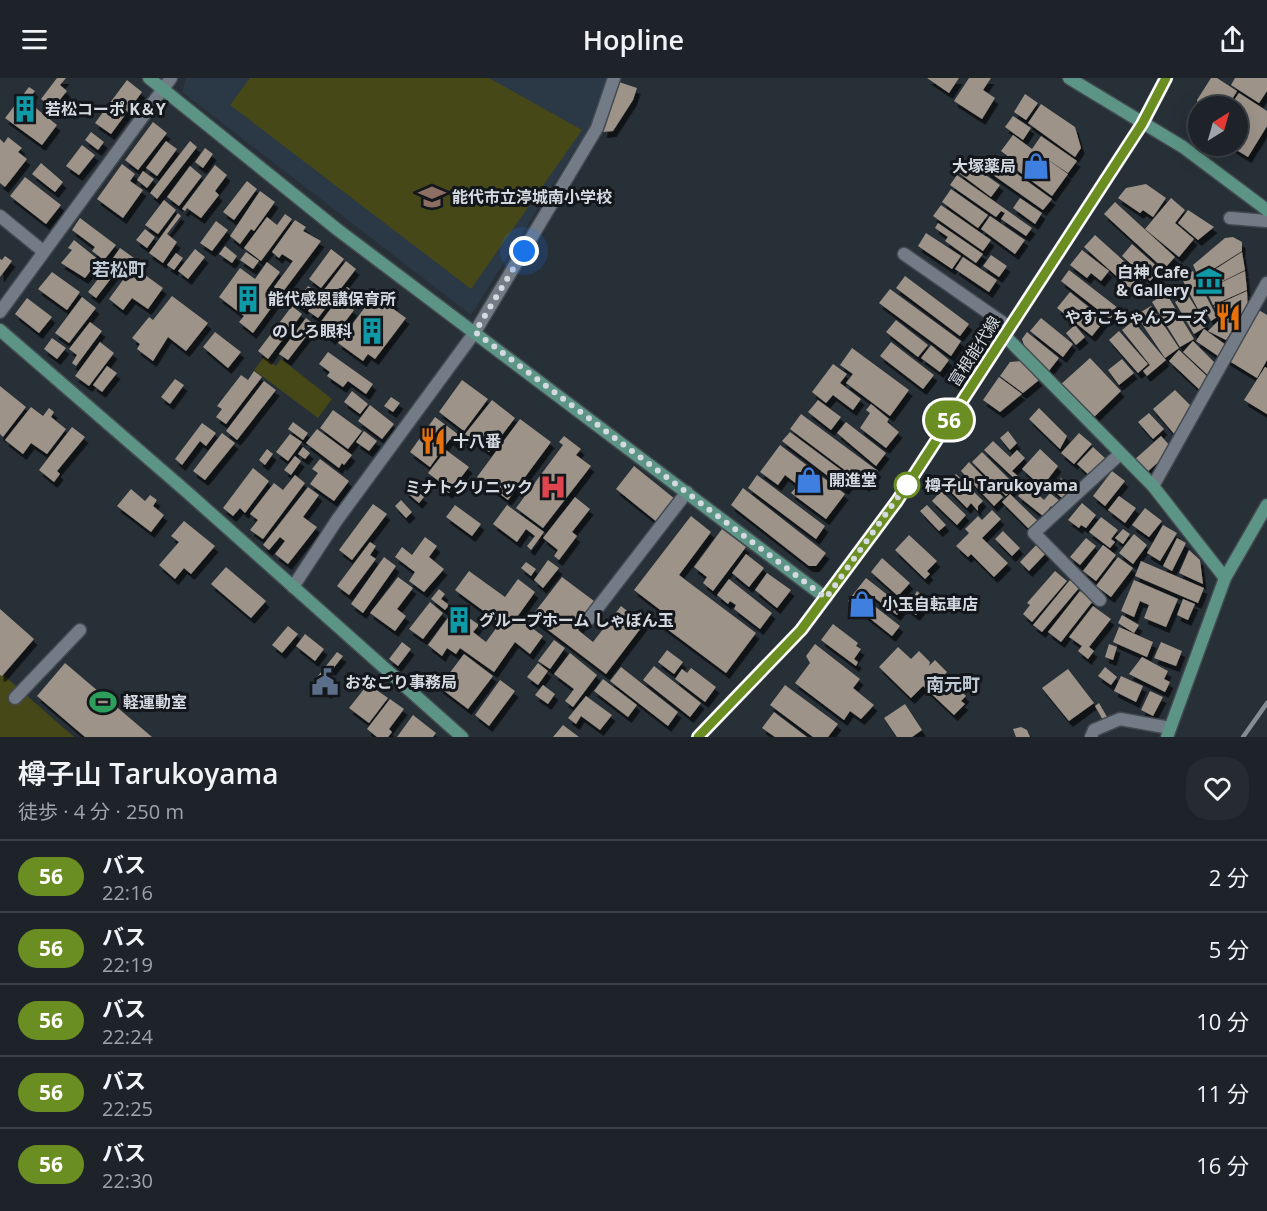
<!DOCTYPE html>
<html lang="ja">
<meta charset="utf-8">
<style>
:root{--surface:#1d2329;--page:#252b31;--text:#f1f3f6;--muted:#a0a4a8;--line:#3b4046}
body{margin:0;font-family:"Open Sans","Noto Sans JP",sans-serif;background:var(--page);color:var(--text);height:100vh;display:flex;flex-direction:column;font-size:22px;white-space:nowrap}
*{box-sizing:border-box;margin:0}
p{font-size:20px;color:var(--muted)}
.icon{flex:none;width:33px;height:33px;fill:none;stroke:currentColor;stroke-width:2;stroke-linecap:round;stroke-linejoin:round}
.map{position:relative;height:659px;overflow:hidden}
.panel{display:flex;flex-direction:column;background:var(--surface);flex:1}
.panel>*{flex:none}
.badge{padding:0 12px;border-radius:20px;font-size:21px;line-height:39px}
.needle{width:39px;rotate:37deg}
.tools{position:absolute;left:1188px;top:18px;display:grid;gap:12px}
.tools a{display:grid;place-items:center;width:60px;height:60px;border-radius:50%;background:var(--surface);box-shadow:0 6px 24px #0002,0 0 0 2px var(--line);font-size:30px}
.you{position:absolute;width:30px;height:30px;margin:-15px;border:4px solid #fff;border-radius:50%;background:#1a73e8;box-shadow:0 0 0 9px #1a73e833}
.map>.badge{position:absolute;translate:-50% -50%;box-shadow:0 0 0 3px #fff}
.round{display:grid;place-items:center;flex:none;width:63px;height:63px;border-radius:24px;background:var(--page)}
.overview{display:flex;align-items:center;justify-content:space-between;height:102px;padding:0 18px}
h1{font-size:28px;font-weight:600;line-height:45px}
ul{padding:0;list-style:none}
li{display:flex;align-items:center;gap:18px;height:72px;padding:0 18px;border-top:2px solid var(--line)}
li div{flex:1}
li b{display:block;font-size:22px}
li em{font-style:normal}
li .badge{min-width:66px;font-weight:700;text-align:center}
header{display:flex;justify-content:space-between;align-items:center;height:78px;padding:0 18px;background:var(--surface);font-size:27px;font-weight:600}
.map>svg:first-child{display:block}
.built{fill:#2b3845}
.green{fill:#464818}
.building{fill:#9d9389;filter:url(#shadow)}
.lines{fill:none;stroke-linecap:round;stroke-linejoin:round}
.street-casing{stroke:#434a51;stroke-width:15}
.secondary-casing{stroke:#434a51;stroke-width:15}
.street{stroke:#737c86;stroke-width:12}
.secondary{stroke:#5c9585;stroke-width:12}
.rail{stroke:#868c93;stroke-width:4.5}
.line-casing{stroke:#fff;stroke-width:14}
.line{stroke:#6b8e23;stroke-width:9}
.walk{stroke:#d5dae0;stroke-width:6;stroke-dasharray:0 10.8}
.stop-dot{fill:#fff;stroke:#6b8e23;stroke-width:3}
.labels{text-anchor:middle;dominant-baseline:central;stroke-width:6;stroke-linejoin:round;paint-order:stroke}
.poi-label{font-size:16px;font-weight:bold;fill:#d5dae0;stroke:#13171b;text-anchor:start}
.street-label{font-size:16px;fill:#d5dae0;stroke:#13171b}
.stop-label{font-size:16px;font-weight:bold;fill:#d5dae0;stroke:#13171b;text-anchor:start}
.neighbourhood-label{font-size:18px;font-weight:bold;fill:#bfcad4;stroke:#13171b}
</style>
<header><svg class="icon" aria-label="menu" viewBox="0 0 24 24"><path d="M4 6h16M4 12h16M4 18h16"/></svg>Hopline<svg class="icon" aria-label="share" viewBox="0 0 24 24"><path d="M12 15V3M7 8l5-5 5 5M5 13v7h14v-7"/></svg></header>
<div class="map">
<svg width="1267" height="659" viewBox="0 0 1267 659">
<defs>
<filter id="shadow"><feDropShadow dx="3.5" dy="6" stdDeviation="0" flood-color="#0009"/></filter>
</defs>
<rect width="100%" height="100%" fill="#272f37"/>
<!-- built -->
<path class="built" d="M186,0h421l-14,43 -122,194 -289,-223z"/>
<!-- green -->
<path class="green" d="M250,0h239l93,52 -111,159 -241,-184z
M264,279l12,9 5,-7 51,40 -14,19 -64,-48z
M0,594l74,65h-74z"/>
<!-- building -->
<path class="building" d="M57,0h9l-6,7 7,6 -14,17 -12,-9z
M927,0h32l-10,15z
M969,0h22l-8,12 12,8 -13,21 -28,-18z
M1211,0h6l20,13 -9,15h-31v-6z
M1235,0h32v13l-8,12 -28,-18z
M127,2l15,12 -31,42 -16,-11z
M619,4l18,6 -4,12 -20,31 -10,1z
M29,9l6,4 -8,10 30,24 -15,20 -37,-27z
M1239,15l28,18v15l-19,31 -18,-11h8v-40h-8z
M1025,16l13,9 -12,17 -12,-8z
M1041,26l34,23 6,21 -6,9 -47,-34z
M1013,38l18,12 -8,12 -18,-13z
M153,44l14,11 -29,37 -13,-10z
M91,54l13,10 -6,8 -13,-10z
M1013,57l19,14 9,-13 36,25 -9,12 -27,-18 27,19 -16,22 -38,-28 3,-5 -16,-12z
M8,59l14,11 -4,4 9,7 -22,28 -5,-4v-44l4,4z
M166,63l11,8 -20,27 -11,-8z
M190,63l7,6 -40,52 -7,-6z
M82,67l13,10 -16,20 -13,-9z
M205,70l8,6 -10,14 -8,-6z
M995,80l57,41 -9,11 -57,-40z
M967,84l33,23 -9,12 -32,-24z
M41,85l22,19 -8,10 -23,-18z
M122,86l13,10 -5,7 13,9 -20,28 -26,-19z
M215,87l12,10 -12,16 4,4 -18,23 -14,-10 -2,3 -3,-2z
M190,88l12,10 -23,30 -12,-9z
M143,93l11,8 -7,9 -10,-8z
M957,97l75,53 -6,8 -25,-17 4,-6 -4,-2 -5,6 -46,-32z
M25,99l36,28 -15,19 -36,-28z
M247,103l10,8 -23,31 -11,-8z
M1146,106l20,14 -13,19 -10,-7 -3,3 -22,-15 8,-10z
M951,111l37,26 -10,13 -36,-26z
M260,113l15,11 -21,29 -3,-2 -11,15 -10,-8z
M1020,120l22,15 -7,11 -22,-16z
M1171,120l14,12 -10,13 19,16 -15,18 -34,-28z
M164,122l12,10 -18,24 -13,-9z
M1115,124l60,55 -11,12 -60,-55z
M941,127l50,35 -8,11 -50,-35z
M1188,132l26,17 -16,13 -20,-17z
M178,135l3,3 -14,18 10,8 -14,21 -14,-10z
M285,136l7,5 -31,42 -17,-13 23,-31 10,8z
M990,138l35,24 -10,14 -34,-25z
M80,140l36,27 -12,15 -12,-9 3,-4 -23,-17z
M295,142l11,7 -3,4 18,10 -39,52 -8,-6 19,-26 -11,-7 -3,4 -7,-6z
M216,143l12,9 -16,21 -12,-8z
M938,145l45,31 -7,9 -31,-22 3,-4 -13,-9z
M145,151l10,8 -8,11 -11,-8z
M926,155l35,23 -9,13 -34,-23z
M1095,157l49,44 -11,12 -49,-44z
M1233,159l9,5v9l-43,27 -6,-13 32,-27z
M74,162l25,20 -14,18 -24,-15 11,-13 -4,-2z
M1132,166l29,26 -11,11 -28,-25z
M225,168l12,10 -5,7 -13,-9z
M120,170l14,10 -10,13 -13,-10z
M195,171l10,8 -17,22 -10,-8z
M331,171l13,10 -23,29 -12,-9z
M1082,172l27,21 -8,10 -10,-8 -4,5 -17,-13z
M246,174l13,9 -6,8 -13,-9z
M1242,174l3,18 -40,20 -5,-11z
M176,175l7,5 -9,12 -7,-5z
M991,177l16,11 -8,11 -16,-11z
M5,178l7,5 -12,16v-18l2,1z
M963,179l34,23 -8,12 -34,-23z
M346,183l10,8 -38,49 -10,-7z
M267,184l13,10 -14,19 11,9 -24,33 -14,-11 5,-6 -25,-19 21,-29 15,11z
M108,188l8,6 -20,26 -8,-6z
M1069,192l49,38 -8,11 -49,-38z
M1193,193l24,46 -6,4 -6,-11 -5,3 -19,-36z
M1245,193l2,19 -34,15 -7,-15z
M52,194l28,20 -13,18 -29,-21z
M141,194l22,16 -15,21 -16,-11 -9,12 -14,-11 19,-26 8,6z
M905,198l64,48 -9,12 -64,-48z
M308,208l9,6 -13,17 -8,-6z
M347,209l7,5 -9,12 9,6 -22,29 -15,-12z
M890,211l71,52 -10,15 -72,-53z
M378,212l17,13 -3,5 14,10 -31,41 -7,-5 -5,7 -25,-18z
M1247,213l1,23 -29,2 -5,-10z
M1070,214l35,28 -13,16 -35,-28z
M1166,215l28,46 -14,8 -28,-45z
M1188,217l19,31 -13,8 -19,-32z
M172,218l36,27 -22,28 -18,-14 -15,24 -16,-12 3,-5 -8,-6 17,-21 4,3z
M82,219l14,11 -27,35 -14,-10z
M27,220l25,19 -13,16 -24,-19z
M292,228l10,8 -34,45 -10,-8z
M1151,228l28,42 -14,10 -29,-43z
M1257,231l10,6v45l-10,18 -31,-19z
M1241,239l-15,23 -18,-9 13,-13z
M306,240l9,7 -27,35 -9,-6z
M1041,240l32,26 -10,13 -33,-26z
M896,242l32,25 -10,12 -32,-25z
M1133,243l33,39 -19,16 -4,-5 7,-6 -28,-35z
M90,244l12,9 -26,35 -4,-3 5,-8 -8,-6z
M1075,247l10,12 -9,8 -10,-12z
M1204,251l22,16 -8,11 -22,-15z
M1119,253l29,33 -10,9 -29,-33z
M215,254l26,20 -13,16 -25,-21z
M1027,254l32,26 -11,14 -22,-21 -4,-12z
M52,260l14,10 -9,11 -13,-10z
M1193,263l25,25 -7,12 -28,-26z
M100,264l14,11 -25,33 -14,-10z
M891,264l43,33 -11,14 -43,-33z
M931,267l18,15 -9,12 -19,-14z
M852,270l57,42 -19,26 -44,-33 7,-9 -13,-9z
M1179,272l32,30 -10,11 -32,-30z
M328,274l45,32 -7,10 -18,-13 -5,6 -16,-11 3,-4 -11,-8z
M1090,280l31,33 -30,29 -32,-34z
M1122,281l12,14 -15,12 -11,-15z
M1022,283l17,19 -16,13 -23,-17 10,-14z
M833,286l14,10 -7,9 21,16 -8,11 -20,-15 -7,8 -14,-11z
M107,288l10,7 -15,19 -9,-7z
M1265,289l2,1v46l-23,-14z
M254,293l8,6 -36,47 -10,-7 6,-8 -5,-3 24,-31 7,5z
M999,299l23,17 -22,18 -17,-12z
M175,301l9,6 -14,19 -9,-7z
M462,302l26,19 -24,32 -25,-19z
M264,303l12,9 -39,50 -11,-9z
M0,308l26,21 -23,30 -3,-3z
M1175,312l18,18 -17,28 -23,-27z
M352,313l16,13 -8,10 -16,-12z
M391,319l9,6 -7,9 -9,-6z
M492,322l23,18 -26,34 -24,-18z
M818,322l23,17 -10,13 -23,-18z
M871,326l18,15 -2,3 12,10 -13,16 -26,-20 10,-15 -4,-3z
M370,327l24,19 -12,15 -24,-18z
M31,329l12,9 6,-8 5,4 -3,5 15,12 -19,25 -16,-11 -8,11 -18,-14z
M1039,330l28,28 -7,13 -31,-30z
M333,332l29,21 -14,18 -28,-21z
M1149,335l15,16 -11,10 -15,-17z
M801,336l77,57 -12,15 -76,-57z
M435,339l24,18 -5,8 -4,-4 -20,28 -20,-15z
M520,341l31,23 -43,58 -31,-23z
M293,344l15,11 -5,7 -15,-11z
M846,344l40,31 -10,13 -39,-33z
M202,345l14,10 -10,13 -6,-5 -18,24 -7,-6z
M72,349l13,10 -28,34 3,3 -6,8 -15,-12z
M317,351l35,26 -8,10 -2,-2 -3,5 -33,-25z
M364,353l13,10 -8,10 -13,-9z
M1008,353l9,12 -7,7 -10,-12z
M790,354l63,47 -8,10 -63,-48z
M222,355l13,10 -30,37 -12,-9z
M1079,355l13,11 -18,20 -13,-11z
M290,356l12,8 -14,19 -12,-9z
M564,358l17,13 -5,6 15,11 -48,62 -27,-20 47,-63 -4,-3z
M1161,358l12,13 -27,24 -12,-13z
M993,363l17,16 7,-7 8,8 -13,13 8,7 -3,3 -33,-31z
M780,367l65,49 -19,25 -35,-26 7,-8 -13,-10 -7,10 -18,-13z
M303,369l7,6 -5,6 -7,-5z
M1093,369l13,12 -16,17 -13,-12z
M267,371l6,5 -8,11 -6,-5z
M1040,371l18,17 -16,21 -20,-18z
M446,372l23,17 -20,26 -7,-5 2,-3 -16,-12z
M982,374l34,34 -10,10 -34,-34z
M295,378l6,5 -10,14 -7,-5z
M320,381l29,22 -15,20 -24,-17 8,-11 -6,-4z
M969,384l34,35 -9,9 -33,-35z
M634,388l41,33 -18,23 -41,-33z
M253,390l16,13 -24,32 -5,-5 -7,8 -10,-8z
M1112,393l13,10 -20,25 -12,-10z
M956,396l27,27 -5,5v5l-7,-8 -4,5 -22,-22z
M295,397l10,8 -42,56 -13,-9 8,-10 -8,-6 24,-31 9,7z
M757,397l68,51 -9,13 -68,-51z
M1061,400l12,11 -9,11 -13,-12z
M410,407l14,12 -5,6 -14,-12z
M1028,407l16,15 6,-7 11,9 -6,7 -4,-3 -8,10 -25,-20z
M308,409l11,8 -16,22 14,10 -29,37 -13,-10 10,-13 -5,-4 -11,13 -6,-5z
M743,410l83,65 -10,13h-7l-78,-61z
M131,411l14,12 5,-6 7,5 -4,6 11,9 -13,17 -34,-26z
M941,413l25,24 -9,10 -25,-24z
M1010,416l30,29 -9,8 -29,-29z
M1119,418l17,12 -11,15 -17,-13z
M575,419l15,12 -18,23 5,4 -18,24 -5,-4 4,-6 -15,-12z
M401,422l11,12 -6,6 -11,-12z
M1082,425l14,12 -10,13 -5,-3 -2,3 -11,-8z
M373,426l14,10 -35,46 -13,-10z
M455,427l26,19 -9,12 -26,-19z
M507,427l37,27 -13,18 -4,-4 8,-10 -9,-7 -9,13 -24,-18z
M927,427l19,20 -7,6 -19,-20z
M1145,430l17,13 -13,16 -17,-12z
M992,432l9,9 -19,19 26,25 -14,14 -23,-23 -3,3 -12,-11 13,-13 -4,-4 13,-13 4,4z
M691,438l20,16 -32,43 77,58 -30,40 -71,-53 8,-8 -29,-22z
M1101,439l17,13 -7,9 4,3 -5,6 -21,-16z
M184,443l31,25 -24,28 -7,-6 -9,11 -16,-14 20,-23 -8,-6z
M1163,447l14,8 -17,28 -13,-8z
M722,451l24,18 -33,44 -10,-8 4,-6 -13,-10z
M1123,451l7,5 -7,10 -8,-6z
M1003,453l17,17 -8,8 -17,-17z
M1134,456l13,11 -14,19 -14,-11z
M909,457l28,26 -10,10 3,3 -5,5 -30,-29z
M425,459l12,9 -8,11 15,12 -20,23 -15,-11 6,-9 -20,-15 7,-10 10,8z
M1086,460l10,8 -16,19 -10,-8z
M1177,460l9,5 -14,28 -9,-5z
M370,464l6,4 -6,9 6,4 -27,36 -12,-9z
M1039,464l9,9 -19,20 -9,-9z
M1103,467l13,10 -20,26 -13,-10z
M1189,472l11,10 3,24 -24,-11z
M746,476l18,14 -15,19 -17,-14z
M384,479l12,9 -33,47 -12,-9z
M1118,479l15,11 -22,29 -15,-11z
M882,480l28,25 -12,13 -27,-24z
M548,482l11,8 -16,20 -9,-8z
M1141,483l63,27 -6,15 -63,-27z
M526,484l10,7 -5,7 -10,-8z
M226,489l40,34 -15,17 -40,-34z
M469,493l36,26 13,-18 17,13 -18,25 26,19 -13,18 -15,-12 -21,30 -34,-24 -4,6 -9,-6 -5,8 -14,-11 27,-37 24,17 -6,7 13,10 14,-19 -45,-33z
M1055,493l12,10 -35,41 -9,-8 7,-9 -3,-2z
M767,495l24,17 -14,18 -22,-18z
M398,499l15,11 -16,21 9,7 -11,15 -25,-18z
M562,499l36,27 -20,26 15,12 28,-36 23,18 -38,50 -75,-57z
M866,500l37,29 -6,8 -30,-23 -4,5 37,29 -8,10 -44,-35z
M729,501l43,34 -12,16 -26,-20 2,-4 -6,-4 -2,3 -11,-9z
M1070,502l9,8 -37,44 -9,-7z
M1134,502l44,19 -12,28 -22,-9 5,-13 -9,-4 -6,16 -13,-6z
M439,511l6,5 -4,5 8,6 -4,5 -14,-11z
M917,513l11,10 -12,14 -9,-7z
M1080,513l13,10 -32,41 -13,-10z
M1183,521l12,5 -7,16 -11,-5z
M430,524l13,11 -20,26 -14,-10z
M1093,528l18,13 -22,28 5,4 -6,8 -10,-8 4,-5 -13,-9z
M0,531l34,30 -32,37 -2,-1z
M1122,537l17,10 -5,8 -16,-10z
M833,546l25,19 -2,3 5,3 -7,10 4,3 -2,4 -35,-26z
M288,548l10,8 -16,19 -10,-8z
M1119,549l34,15 -6,15 -34,-15z
M305,556l19,15 -9,12 -19,-15z
M554,562l11,8 -15,21 -12,-8z
M402,564l9,7 -13,17 -9,-7z
M1161,564l21,9 -6,15 -22,-8z
M815,566l45,35 -7,9 21,17 -13,14 -11,-8 -6,9 -49,-37 15,-20 -4,-7z
M1109,566l8,3 -4,13 -8,-3z
M898,569l13,12 8,-8 11,11 -1,4 6,-6 12,12 -5,6 2,2 6,-6 7,6 -4,3 13,13 -5,5 4,3 -11,11 -31,-29 -12,12 -32,-31z
M667,572l16,12 -9,12 -16,-12z
M337,574l6,4 -11,14 -6,-4z
M570,575l27,22 -24,32 -8,-6 9,-12 -20,-15z
M464,576l29,22 -25,33 -29,-22z
M1142,579l26,14 -4,8 6,3 -5,10 -36,-18z
M65,585l87,74h-67l-48,-41z
M538,585l10,8 -10,14 -11,-8z
M654,588l47,37 -11,14 -47,-37z
M621,589l57,45 -10,14 -58,-45z
M1105,589l12,10 -6,8 -13,-9z
M691,590l25,19 -11,15 -30,-23 7,-10 5,4z
M1068,591l26,34 -25,18 -27,-33z
M322,593l14,11 -8,11 -15,-11z
M1121,598l22,10 -7,16 -22,-11z
M603,601l34,26 -9,12 -34,-26z
M500,602l15,11 -26,35 -14,-11z
M368,606l20,14 -19,25 -20,-15z
M543,607l12,9 -7,10 -13,-9z
M785,607l53,39 -10,13h-15l-43,-32z
M1150,613l13,6 -10,19 -12,-6z
M586,618l26,19 -12,15 -19,-14 -5,8 -8,-6z
M390,621l14,10 -15,20 3,3 -4,5h-11l-10,-8z
M1099,625l8,14 -4,3 -8,-14z
M905,626l17,26 -10,7h-15l-13,-19z
M774,634l33,25h-32l-13,-9z
M413,637l23,18 -3,4h-36z
M563,647l16,12h-26z
M1021,649l6,3 3,7h-14l-3,-8z"/>
<g class="lines">
<defs>
<path id="street" d="M0,138l44,36
M1230,140l37,3
M904,176l105,73
M0,234l171,-234
M1153,408l114,-203
M293,509l44,-67 138,-188 122,-204 17,-50
M1100,522l-66,-67 86,-79
M589,541l98,-127
M15,620l65,-68
M1091,659l3,-7 26,-11 50,9"/>
<path id="secondary" d="M149,0l189,152 488,368
M1069,0l114,69 84,63
M0,252l187,162 275,245
M1004,257l149,151 72,92
M698,659l103,-107 96,-129 245,-377 24,-46
M1167,659l58,-159 42,-73"/>
</defs>
<!-- street casing -->
<use href="#street" class="street-casing"/>
<!-- secondary casing -->
<use href="#secondary" class="secondary-casing"/>
<!-- street -->
<use href="#street" class="street"/>
<!-- secondary -->
<use href="#secondary" class="secondary"/>
<!-- rail -->
<path class="rail" d="M1243,659l24,-34"/>
</g>
<g class="lines">
<defs>
<path id="line" d="M698,659l103,-107 96,-129 245,-377 24,-46"/>
</defs>
<!-- line casing -->
<use href="#line" class="line-casing"/>
<!-- line -->
<use href="#line" class="line"/>
<!-- walk -->
<path class="walk" d="M524,173l-49,81 351,266 82,-115 -1,2"/>
</g>
<!-- icons -->
<defs>
<symbol id="building-bare" viewBox="-9 -9 18 18"><path d="M-4-6H4V6H1V3H-1V6H-4ZM-2.5-4.3h1.7v1.8h-1.7ZM.8-4.3h1.7v1.8H.8ZM-2.5-1h1.7V.8h-1.7ZM.8-1h1.7V.8H.8Z" fill="#0f9aa8" stroke="#13171b" stroke-width="2.5" paint-order="stroke"/></symbol>
<symbol id="shop-bare" viewBox="-9 -9 18 18"><path d="M-5-2.5h2.3a2.7 3.5 0 0 1 5.4 0H5L5.5 6h-11ZM-1.5-2.5h3a1.5 2.3 0 0 0-3 0Z" fill="#3f7fe0" stroke="#13171b" stroke-width="2.5" paint-order="stroke"/></symbol>
<symbol id="school-bare" viewBox="-9 -9 18 18"><path d="M0-5L7-2L0 1L-7-2ZM-4 1L0 2.5L4 1V4Q0 6-4 4Z" fill="#8d6e63" stroke="#13171b" stroke-width="2.5" paint-order="stroke"/></symbol>
<symbol id="museum-bare" viewBox="-9 -9 18 18"><path d="M0-6L6-3V-2H-6V-3ZM-5-1h2V3h-2ZM-1-1h2V3h-2ZM3-1h2V3H3ZM-6 4H6V6H-6Z" fill="#0f9aa8" stroke="#13171b" stroke-width="2.5" paint-order="stroke"/></symbol>
<symbol id="restaurant-bare" viewBox="-9 -9 18 18"><path d="M-5-6h1v4h1v-4h1v4h1v-4h1v5L-1.5 .5V6h-2V.5L-5-1ZM5-6V6H3V1.5H1.5Q1.5-4 5-6Z" fill="#e8710a" stroke="#13171b" stroke-width="2.5" paint-order="stroke"/></symbol>
<symbol id="hospital-bare" viewBox="-9 -9 18 18"><path d="M-5-5h3v3.5h4V-5h3V5h-3V1.5h-4V5h-3Z" fill="#e0444e" stroke="#13171b" stroke-width="2.5" paint-order="stroke"/></symbol>
<symbol id="civic-bare" viewBox="-9 -9 18 18"><path d="M-.6-6.5H3V-4.5H.6V-3L4-1V1h2V6H-6V1h2V-1L-.6-3ZM-1.2 2.5V6h2.4V2.5Z" fill="#5c6f8a" stroke="#13171b" stroke-width="2.5" paint-order="stroke"/></symbol>
<symbol id="stadium-bare" viewBox="-9 -9 18 18"><path d="M0-5a6.5 5 0 1 0 0 10a6.5 5 0 1 0 0-10ZM-3.5-1.8h7v3.6h-7Z" fill="#2e9e5b" stroke="#13171b" stroke-width="2.5" paint-order="stroke"/></symbol>
</defs>
<g fill-rule="evenodd">
<use href="#building-bare" x="6" y="12" width="38" height="38"/>
<use href="#shop-bare" x="1017" y="69" width="38" height="38"/>
<use href="#school-bare" x="413" y="100" width="38" height="38"/>
<use href="#museum-bare" x="1190" y="184" width="38" height="38"/>
<use href="#building-bare" x="229" y="202" width="38" height="38"/>
<use href="#restaurant-bare" x="1209" y="220" width="38" height="38"/>
<use href="#building-bare" x="353" y="234" width="38" height="38"/>
<use href="#restaurant-bare" x="414" y="344" width="38" height="38"/>
<use href="#shop-bare" x="790" y="383" width="38" height="38"/>
<use href="#hospital-bare" x="534" y="390" width="38" height="38"/>
<use href="#shop-bare" x="843" y="507" width="38" height="38"/>
<use href="#building-bare" x="440" y="523" width="38" height="38"/>
<use href="#civic-bare" x="306" y="585" width="38" height="38"/>
<use href="#stadium-bare" x="84" y="605" width="38" height="38"/>
</g>
<!-- markers -->
<circle class="stop-dot" cx="907" cy="407" r="12"/>
<g class="labels">
<!-- poi labels -->
<g class="poi-label">
<text x="45" y="31">若松コーポ K＆Y</text>
<text x="1016" y="88" text-anchor="end">大塚薬局</text>
<text x="452" y="119">能代市立渟城南小学校</text>
<text x="1189" y="194" text-anchor="end">白神 Cafe<tspan x="1189" dy="18">&amp; Gallery</tspan></text>
<text x="268" y="221">能代感恩講保育所</text>
<text x="1208" y="239" text-anchor="end">やすこちゃんフーズ</text>
<text x="352" y="253" text-anchor="end">のしろ眼科</text>
<text x="453" y="363">十八番</text>
<text x="829" y="402">開進堂</text>
<text x="533" y="409" text-anchor="end">ミナトクリニック</text>
<text x="882" y="526">小玉自転車店</text>
<text x="479" y="542">グループホーム しゃぼん玉</text>
<text x="345" y="604">おなごり事務局</text>
<text x="123" y="624">軽運動室</text>
</g>
<!-- street labels -->
<g class="street-label">
<text transform="translate(974 273) rotate(-57)">富根能代線</text>
</g>
<!-- stop labels -->
<g class="stop-label">
<text x="925" y="407">樽子山 Tarukoyama</text>
</g>
<!-- neighbourhood labels -->
<g class="neighbourhood-label">
<text x="119" y="191">若松町</text>
<text x="953" y="606">南元町</text>
</g>
</g>
</svg>
<div class="tools">
<a><svg class="needle" viewBox="-14 -14 28 28"><path d="M0-13l5 13h-10z" fill="#e53935"/><path d="M0 13l5-13h-10z" fill="#a0a4a8"/></svg></a>
</div>
<div class="you" style="left:524px;top:173px"></div>
<b class="badge" style="left:949px;top:342px;background:#6b8e23;color:#fff">56</b>
</div>
<section class="panel">
<div class="overview"><div><h1>樽子山 Tarukoyama</h1><p>徒歩 · 4 分 · 250 m</p></div><a class="round"><svg class="icon" aria-label="heart" viewBox="0 0 24 24"><path d="M12 20l-8-8c-3-5 5-10 8-4 3-6 11-1 8 4z"/></svg></a></div>
<ul>
<li><span class="badge" style="background:#6b8e23;color:#fff">56</span><div><b>バス</b><p>22:16</p></div><em>2 分</em></li>
<li><span class="badge" style="background:#6b8e23;color:#fff">56</span><div><b>バス</b><p>22:19</p></div><em>5 分</em></li>
<li><span class="badge" style="background:#6b8e23;color:#fff">56</span><div><b>バス</b><p>22:24</p></div><em>10 分</em></li>
<li><span class="badge" style="background:#6b8e23;color:#fff">56</span><div><b>バス</b><p>22:25</p></div><em>11 分</em></li>
<li><span class="badge" style="background:#6b8e23;color:#fff">56</span><div><b>バス</b><p>22:30</p></div><em>16 分</em></li>
</ul>
</section>
